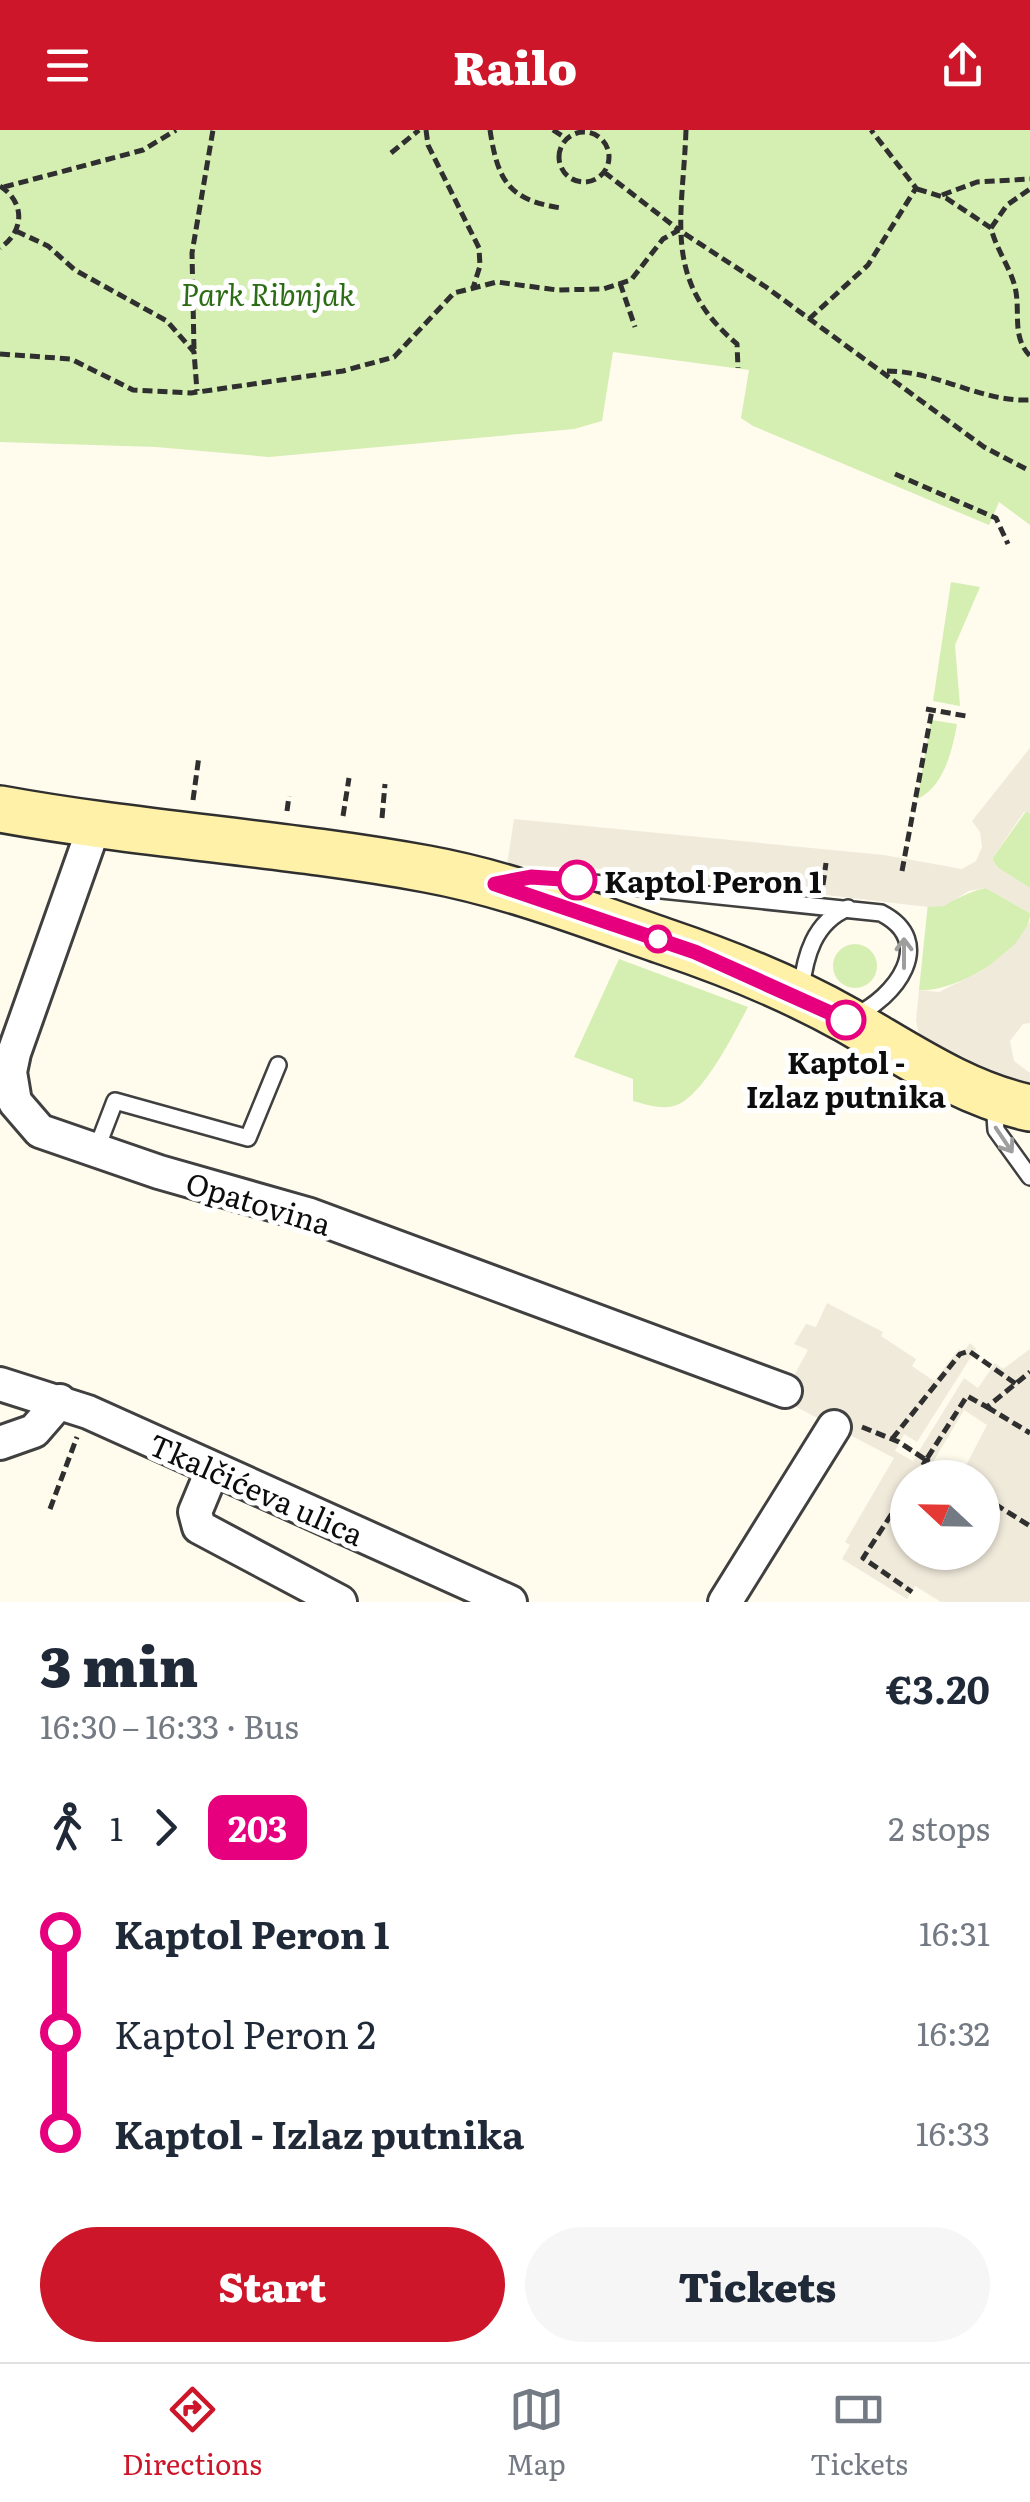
<!DOCTYPE html>
<meta charset="utf-8">
<style>
:root{--surface:#fff;--page:#f6f6f7;--text:#1f2937;--muted:#747a83;--line:#e0e1e3;--accent:#cd1629}
body{margin:0;font-family:Literata,serif;background:var(--page);color:var(--text);height:100vh;display:flex;flex-direction:column;font-size:38px;white-space:nowrap}
*{box-sizing:border-box;margin:0}
p{font-size:32px;color:var(--muted)}
.icon{flex:none;width:55px;height:55px;fill:none;stroke:currentColor;stroke-width:2;stroke-linecap:round;stroke-linejoin:round}
.map{position:relative;height:1472px;overflow:hidden}
.sheet{display:flex;flex-direction:column;background:var(--surface);flex:1}
.sheet>*{flex:none}
.badge{padding:0 20px;border-radius:15px;font-size:35px;line-height:65px}
.needle{width:65px;rotate:292deg}
.fabs{position:absolute;left:890px;top:1330px;display:grid;gap:20px}
.fabs a{display:grid;place-items:center;width:110px;height:110px;border-radius:50%;background:var(--surface);box-shadow:0 2px 8px #0004;font-size:50px}
.map>.badge{position:absolute;translate:-50% -50%;box-shadow:0 0 0 5px #fff}
.legs{display:flex;align-items:center;gap:15px;height:110px;padding:0 40px;font-size:32px}
.legs p{margin-inline-start:auto}
.head{display:flex;align-items:center;justify-content:space-between;height:170px;padding:0 40px}
h1{font-size:55px;font-weight:800;line-height:75px}
.primary-button{display:flex;gap:20px;margin-top:auto;padding:20px 40px}
.primary-button a{flex:1;height:115px;border-radius:60px;background:var(--accent);color:#fff;font-size:40px;font-weight:800;line-height:115px;text-align:center}
.primary-button a+a{background:var(--page);color:var(--text)}
ul{padding:0 40px;list-style:none}
li{display:flex;align-items:center;gap:35px;height:100px;font-size:38px}
li i{display:grid;place-items:center;width:15px;height:100%;margin:0 12px;background:currentColor}
li i::after{content:'';width:25px;height:25px;margin:-12px;border:8px solid;border-radius:50%;background:var(--surface)}
li p{margin-inline-start:auto}
li:first-child i{background:linear-gradient(#0000 50%,currentColor 0)}
li:last-child i{background:linear-gradient(currentColor 50%,#0000 0)}
header{display:flex;justify-content:space-between;align-items:center;height:130px;padding:0 40px;background:var(--accent);color:#fff;font-size:45px;font-weight:800}
.dock{display:flex;justify-content:space-around;align-items:center;height:140px;border-top:2px solid var(--line);background:var(--surface);font-size:28px;color:var(--muted)}
.dock a{display:grid;justify-items:center;gap:5px}
.dock .active{color:var(--accent)}
.map>svg:first-child{display:block}
.green{fill:#d5eeb2}
.plaza{fill:#f0eadb;fill-rule:evenodd}
.lines{fill:none;stroke-linecap:round;stroke-linejoin:round}
.lane-casing{stroke:#404040;stroke-width:20}
.street-casing{stroke:#404040;stroke-width:38}
.secondary-casing{stroke:#2f2f2f;stroke-width:50}
.path{stroke:#2f2f2f;stroke-width:5;stroke-dasharray:10 5;stroke-linecap:butt}
.lane{stroke:#fff;stroke-width:15}
.street{stroke:#fff;stroke-width:32}
.secondary{stroke:#fff1a8;stroke-width:45}
.oneway{stroke:#9e9e9e}
.line-1-casing{stroke:#fff;stroke-width:22}
.line-1{stroke:#e6007e;stroke-width:15}
.stop-1-dot{fill:#fff;stroke:#e6007e;stroke-width:5}
.labels{text-anchor:middle;dominant-baseline:central;stroke-width:10;stroke-linejoin:round;paint-order:stroke}
.park-label{font-size:30px;font-style:italic;fill:#2d6c16;stroke:#fff}
.stop-label{font-size:30px;font-weight:bold;fill:#0d0d0d;stroke:#fff;text-anchor:start}
.street-label{font-size:30px;fill:#0d0d0d;stroke:#fff}
</style>
<header><svg class="icon" aria-label="menu" viewBox="0 0 24 24"><path d="M4 6h16M4 12h16M4 18h16"/></svg>Railo<svg class="icon" aria-label="share" viewBox="0 0 24 24"><path d="M12 15V3M7 8l5-5 5 5M5 13v7h14v-7"/></svg></header>
<div class="map">
<svg width="1030" height="1472" viewBox="0 0 1030 1472">
<rect width="100%" height="100%" fill="#fffbed"/>
<!-- green -->
<path class="green" d="M0,0h1030v395l-31,-23 -10,23 -236,-99 -12,-8 8,-48 -136,-18 -11,69 -28,8 -305,28 -113,-10 -156,-5z
M951,452l29,5 -25,58 5,61 -27,-5z
M931,590l26,4c-5,27 -13,63 -40,75z
M1027,680l3,3v75l-32,-20 -6,-9z
M986,758l44,25c0,39 -77,80 -111,77l9,-87c22,4 36,-11 58,-15z
M833 836a22 22 0 1 1 44 0a22 22 0 1 1-44 0Z
M619,829l129,48c-14,26 -42,84 -69,97 -15,7 -31,1 -46,-3v-22l-59,-22z"/>
<!-- plaza -->
<path class="plaza" d="M1030,618v65l-6,-1 -32,47 6,9 32,20v25l-44,-25 -17,3 -25,15 -16,1 -323,-38 -98,-4 7,-46 370,36 78,14 14,-8 6,-14 -2,-15 -8,-11z
M1030,792v101l-7,1 -13,17 4,20 16,12v17l-92,-38 -19,-16 -3,-16 3,-30 20,2 46,-23 30,-25z
M827,1173l56,29 -2,4 35,23 -4,7 22,15 25,-32 4,3 7,-9 6,6 -59,93 -13,-8 -9,17 18,10 51,-83 14,10 17,-25 8,6 27,-20v253h-89l-26,-16 -8,13 -65,-40 8,-14 -5,-3 49,-84 -113,-59 27,-49 -14,-6 12,-20 10,3zM964,1280l23,15 -27,52 22,1v74h-74l-1,-24 -13,-9 13,-22 1,-19 16,-1z"/>
<g class="lines">
<defs>
<path id="lane" d="M536,747l345,36c57,29 14,85 -27,103
M801,860c4,-34 13,-68 47,-82
M994,973l2,27 34,47
M95,1023l20,-52 133,37 30,-73"/>
<path id="street" d="M94,697l-80,226 -4,19 5,30 25,29 119,41 151,43 475,176
M0,1254l88,28 422,190
M0,1313l34,-12 26,-30
M212,1341l-17,41 4,15 141,75
M725,1472l109,-175"/>
<path id="secondary" d="M0,679c142,26 286,34 427,60 82,15 161,46 239,73 62,21 124,46 181,78 58,33 116,74 183,88"/>
</defs>
<!-- lane casing -->
<use href="#lane" class="lane-casing"/>
<!-- street casing -->
<use href="#street" class="street-casing"/>
<!-- secondary casing -->
<use href="#secondary" class="secondary-casing"/>
<!-- path -->
<path class="path" d="M426,0l2,15 51,103 1,18 -7,22
M490,0c8,53 20,70 71,78
M553,0l14,9
M686,0c-3,88 -25,150 51,214l1,24
M559 27a25 25 0 1 1 50 0a25 25 0 1 1-50 0Z
M391,23l28,-23
M604,42l75,58
M0,56c25,16 25,45 0,62
M4,57l139,-37 33,-20
M917,59l29,9 45,30c5,21 19,39 24,59 6,25 -4,49 15,69
M942,65l35,-13 53,-3
M991,98l16,-23 23,-16
M16,101l32,15 27,24 92,51 27,31 3,39
M620,153l15,44
M809,189l59,-54 48,-77 -45,-58
M194,219l-2,-96 21,-123
M0,224l71,5 62,31 58,3 152,-22 51,-14 60,-64 43,-11 60,8 46,-1 28,-9 32,-41 16,-9 87,57 218,160 46,24
M887,241c50,0 93,31 143,29
M895,344l101,44 12,26
M926,579l40,7
M193,670l6,-44
M287,681l2,-15
M343,686l6,-38
M382,688l3,-34
M902,741l30,-161
M823,755l3,-22
M987,1277l43,26
M862,1297l37,15 27,18 41,-64 20,11 43,-35
M892,1309l68,-85 9,-3 47,33
M915,1348l11,-18 7,4
M947,1348l1,-4
M908,1359l-45,69 49,34
M982,1366l48,30
M50,1379l27,-72"/>
<!-- lane -->
<use href="#lane" class="lane"/>
<!-- street -->
<use href="#street" class="street"/>
<!-- secondary -->
<use href="#secondary" class="secondary"/>
</g>
<!-- one-way arrows -->
<defs><path id="oneway-shaft" d="M-6 0H5M1.5-3L5.5 0L1.5 3" fill="none" stroke-width="1.6" stroke-linecap="round" stroke-linejoin="round" transform="scale(2.5)"/></defs>
<g class="oneway">
<use href="#oneway-shaft" transform="translate(904 823) rotate(-90)"/>
<use href="#oneway-shaft" transform="translate(1004 1010) rotate(56)"/>
</g>
<g class="lines">
<defs>
<path id="line-1" d="M577,750l-46,-3 -36,7 200,68 151,68"/>
</defs>
<!-- line-1 casing -->
<use href="#line-1" class="line-1-casing"/>
<!-- line-1 -->
<use href="#line-1" class="line-1"/>
</g>
<!-- markers -->
<g class="stop-1-dot">
<circle cx="577" cy="750" r="18"/>
<circle cx="658" cy="809" r="12"/>
<circle cx="846" cy="890" r="18"/>
</g>
<g class="labels">
<!-- park labels -->
<g class="park-label">
<text x="268" y="163">Park Ribnjak</text>
</g>
<!-- stop labels -->
<g class="stop-label">
<text x="604" y="750">Kaptol Peron 1</text>
<text x="846" y="931" text-anchor="middle">Kaptol -<tspan x="846" dy="34">Izlaz putnika</tspan></text>
</g>
<!-- street labels -->
<g class="street-label">
<text transform="translate(259 1072) rotate(17)">Opatovina</text>
<text transform="translate(257 1358) rotate(24)">Tkalčićeva ulica</text>
</g>
</g>
</svg>
<div class="fabs">
<a><svg class="needle" viewBox="-14 -14 28 28"><path d="M0-13l5 13h-10z" fill="#e53935"/><path d="M0 13l5-13h-10z" fill="#747a83"/></svg></a>
</div>
</div>
<section class="sheet">
<div class="head"><div><h1>3 min</h1><p>16:30 – 16:33 · Bus</p></div><b>€3.20</b></div>
<div class="legs"><svg class="icon" aria-label="walk" viewBox="0 0 24 24"><circle cx="13" cy="4" r="2"/><path d="M13 8l-2 6 4 7M11 14l-3 7M7 12l3-4h3l4 4"/></svg>1<svg class="icon" aria-label="forward" viewBox="0 0 24 24"><path d="M9 5l7 7-7 7"/></svg><b class="badge" style="background:#e6007e;color:#fff">203</b><p>2 stops</p></div>
<ul>
<li><i style="color:#e6007e"></i><b>Kaptol Peron 1</b><p>16:31</p></li>
<li><i style="color:#e6007e"></i><span>Kaptol Peron 2</span><p>16:32</p></li>
<li><i style="color:#e6007e"></i><b>Kaptol - Izlaz putnika</b><p>16:33</p></li>
</ul>
<div class="primary-button"><a>Start</a><a>Tickets</a></div>
</section>
<nav class="dock">
<a class="active"><svg class="icon" aria-label="directions" viewBox="0 0 24 24"><path d="M12 3l9 9-9 9-9-9zM9 14v-3h6M13 9l2 2-2 2"/></svg>Directions</a>
<a><svg class="icon" aria-label="map" viewBox="0 0 24 24"><path d="M3 6l6-2 6 2 6-2v14l-6 2-6-2-6 2zM9 4v14M15 6v14"/></svg>Map</a>
<a><svg class="icon" aria-label="tickets" viewBox="0 0 24 24"><path d="M3 7h18v10H3zM15 7v10"/></svg>Tickets</a>
</nav>
